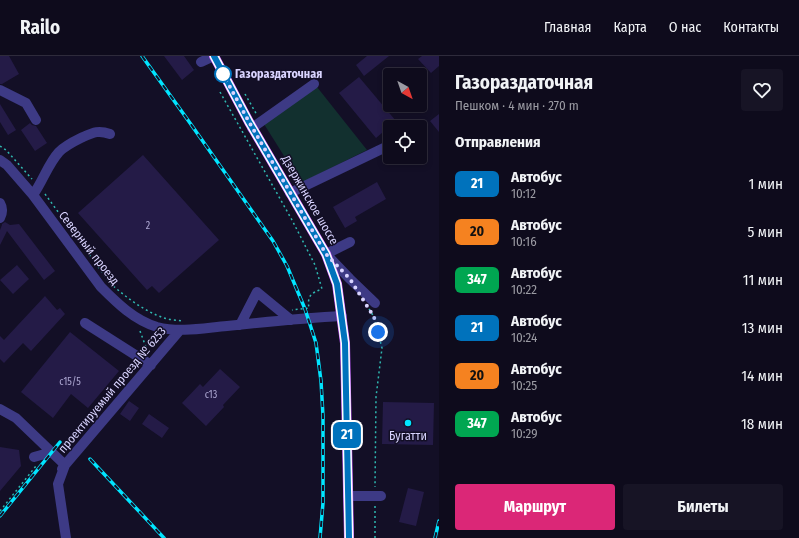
<!DOCTYPE html>
<html lang="ru">
<meta charset="utf-8">
<style>
:root{--surface:#0e0b1c;--page:#171425;--text:#f1f3f6;--muted:#9b9ba3;--line:#2e2b3b;--accent:#db2777}
body{margin:0;font-family:"Fira Sans Condensed",sans-serif;background:var(--page);color:var(--text);height:100vh;display:flex;flex-direction:column;font-size:15px;white-space:nowrap}
*{box-sizing:border-box;margin:0}
p{font-size:13px;color:var(--muted)}
.icon{flex:none;width:22px;height:22px;fill:none;stroke:currentColor;stroke-width:2;stroke-linecap:round;stroke-linejoin:round}
.map{position:relative;flex:1;overflow:hidden}
.panel{display:flex;flex-direction:column;background:var(--surface);width:360px}
.panel>*{flex:none}
.badge{padding:0 8px;border-radius:6px;font-size:14px;line-height:26px}
.needle{width:26px;rotate:140deg}
.controls{position:absolute;left:383px;top:12px;display:grid;gap:8px}
.controls a{display:grid;place-items:center;width:44px;height:44px;border-radius:4px;background:var(--surface);box-shadow:0 2px 6px #0003,0 0 0 1px var(--line);font-size:20px}
.you{position:absolute;width:20px;height:20px;margin:-10px;border:3px solid #fff;border-radius:50%;background:#1a73e8;box-shadow:0 0 0 6px #1a73e833}
.map>.badge{position:absolute;translate:-50% -50%;box-shadow:0 0 0 2px #fff}
h2{padding:0 16px;font-size:15px;line-height:36px}
.round{display:grid;place-items:center;flex:none;width:42px;height:42px;border-radius:4px;background:var(--page)}
.summary{display:flex;align-items:center;justify-content:space-between;height:68px;padding:0 16px}
h1{font-size:19px;font-weight:700;line-height:30px}
.primary-button{display:flex;gap:8px;margin-top:auto;padding:8px 16px}
.primary-button a{flex:1;height:46px;border-radius:4px;background:var(--accent);color:#fff;font-size:16px;font-weight:700;line-height:46px;text-align:center}
.primary-button a+a{background:var(--page);color:var(--text)}
ul{padding:0;list-style:none}
li{display:flex;align-items:center;gap:12px;height:48px;padding:0 16px}
li div{flex:1}
li b{display:block;font-size:15px}
li em{font-style:normal}
li .badge{min-width:44px;font-weight:700;text-align:center}
header{display:flex;align-items:center;gap:24px;box-sizing:border-box;height:56px;padding:0 20px;background:var(--surface);border-bottom:1px solid var(--line)}
header strong{font-size:19px}
nav{display:flex;gap:22px;margin-inline-start:auto;font-size:14px}
main{display:flex;flex:1;min-height:0}
.map>svg:first-child{display:block}
.green{fill:#12302f}
.building{fill:#241b47}
.lines{fill:none;stroke-linecap:round;stroke-linejoin:round}
.path{stroke:#2fb8b0;stroke-width:1.5;stroke-dasharray:2 3;stroke-linecap:butt}
.minor{stroke:#3d3a85;stroke-width:10}
.major{stroke:#c25bff;stroke-width:10}
.rail-casing{stroke:#00e5ff;stroke-width:3.5}
.rail{stroke:#130f26;stroke-width:2;stroke-dasharray:6;stroke-linecap:butt}
.line-casing{stroke:#fff;stroke-width:9}
.line{stroke:#0072bc;stroke-width:6}
.walk{stroke:#d9d4ff;stroke-width:4;stroke-dasharray:0 7.2}
.stop-dot{fill:#fff;stroke:#0072bc;stroke-width:2}
.poi-dot{fill:#00e5ff;stroke:#130f26;stroke-width:1.5}
.labels{text-anchor:middle;dominant-baseline:central;stroke-width:3;stroke-linejoin:round;paint-order:stroke}
.number-label{font-size:10px;fill:#aca6d1}
.stop-label{font-size:12px;font-weight:bold;fill:#d9d4ff;stroke:#130f26;text-anchor:start}
.street-label{font-size:12px;fill:#d9d4ff;stroke:#130f26}
.poi-label{font-size:12px;fill:#d9d4ff;stroke:#130f26}
</style>
<header>
<strong>Railo</strong>
<nav><a>Главная</a><a>Карта</a><a>О нас</a><a>Контакты</a></nav>
</header>
<main>
<div class="map">
<svg width="439" height="482" viewBox="0 0 439 482">
<rect width="100%" height="100%" fill="#130f26"/>
<!-- green -->
<path class="green" d="M317,31l50,63 -66,33 -37,-59z"/>
<!-- building -->
<path class="building" d="M0,0h9l10,18 -17,10h-2z
M164,0h20l10,14 -12,10z
M367,0h22l-25,20 -8,-11z
M422,0h17v10l-8,7 -13,-14z
M359,21l37,44 -20,17 -37,-45z
M0,48l16,26 -8,5 -8,-13z
M439,58v18l-9,-11z
M30,67l2,2 4,1 11,17 -12,8 -14,-21z
M143,99l76,85 -60,53 -7,-7 -5,4 -69,-77z
M377,126l9,17 -31,18 2,4 -12,7 -12,-21z
M5,166l5,3 9,-1 36,47 -11,9 -37,-49 -7,14v-15l2,-5v-1z
M17,209l12,14 -16,15 -13,-14z
M45,240l12,14 3,-2 5,6 -34,37 -8,-8 -19,20 -4,-4v-23l4,4z
M70,276l49,39 -31,37 -17,-14 -18,24 -32,-26z
M220,313l20,18 -17,18 1,2 -18,19 -24,-23 18,-19 3,3z
M129,345l10,7 -9,13 -10,-7z
M383,346l51,1 -1,42 -51,-1z
M149,358l20,14 -7,10 -20,-14z
M0,391l19,3 2,16 -21,25z
M408,432l16,4 -8,34 -17,-4z"/>
<g class="lines">
<!-- path -->
<path class="path" d="M220,36l72,128 23,45 7,24c-11,4 -15,7 -13,19l-17,2
M245,38l12,21
M0,90l6,4 26,29
M45,138l66,90c16,14 33,27 53,34 6,2 13,2 19,3
M369,253l5,8 8,31 -6,49 -1,90
M140,275l7,19 1,3
M0,455l36,-45
M375,482v-33"/>
<!-- minor -->
<path class="minor" d="M201,6l13,-6
M0,34l26,13 10,17
M252,72l62,-44
M0,104l7,5 26,30 68,92c16,16 33,33 56,40 23,6 47,1 70,-1 38,-4 76,-8 115,-10
M290,137l100,-48
M33,139c10,-14 15,-31 26,-43 7,-7 16,-11 24,-15 11,-5 16,-7 27,-3
M0,147c3,5 3,9 0,15
M350,186l-24,12 24,25 25,24
M85,267l66,42
M240,269l17,-33 34,28
M0,353l16,9 49,47 -3,4
M34,401l18,-5
M348,440h33
M66,482l-8,-54 7,-19 115,-135"/>
<!-- major -->
<path class="major" d="M214,0l35,66 77,132 11,30 8,59 4,195"/>
<defs>
<path id="rail" d="M142,0l48,67 83,118 14,25 18,43 11,34 5,38 2,35v87l-3,35
M90,403l74,79
M0,460l60,-74
M435,482l4,-17"/>
</defs>
<!-- rail casing -->
<use href="#rail" class="rail-casing"/>
<!-- rail -->
<use href="#rail" class="rail"/>
</g>
<g class="lines">
<defs>
<path id="line" d="M214,0l35,66 77,132 11,30 8,59 4,195"/>
</defs>
<!-- line casing -->
<use href="#line" class="line-casing"/>
<!-- line -->
<use href="#line" class="line"/>
<!-- walk -->
<path class="walk" d="M223,18l26,48 77,132 24,25 24,38 4,15"/>
</g>
<!-- markers -->
<circle class="stop-dot" cx="223" cy="18" r="8"/>
<circle class="poi-dot" cx="408" cy="367" r="4"/>
<g class="labels">
<!-- number labels -->
<g class="number-label">
<text x="148" y="170">2</text>
<text x="70" y="326">с15/5</text>
<text x="211" y="339">с13</text>
</g>
<!-- stop labels -->
<g class="stop-label">
<text x="235" y="18">Газораздаточная</text>
</g>
<!-- street labels -->
<g class="street-label">
<text transform="translate(310 144) rotate(60)">Дзержинское шоссе</text>
<text transform="translate(89 192) rotate(52)">Северный проезд</text>
<text transform="translate(112 334) rotate(-50)">проектируемый проезд № 6253</text>
</g>
<!-- poi labels -->
<g class="poi-label">
<text x="408" y="380">Бугатти</text>
</g>
</g>
</svg>
<div class="controls">
<a><svg class="needle" viewBox="-14 -14 28 28"><path d="M0-13l5 13h-10z" fill="#e53935"/><path d="M0 13l5-13h-10z" fill="#9b9ba3"/></svg></a>
<a><svg class="icon" aria-label="locate" viewBox="0 0 24 24"><circle cx="12" cy="12" r="6"/><path d="M12 2v4M12 18v4M2 12h4M18 12h4"/></svg></a>
</div>
<div class="you" style="left:378px;top:276px"></div>
<b class="badge" style="left:347px;top:379px;background:#0072bc;color:#fff">21</b>
</div>
<section class="panel">
<div class="summary"><div><h1>Газораздаточная</h1><p>Пешком · 4 мин · 270 m</p></div><a class="round"><svg class="icon" aria-label="heart" viewBox="0 0 24 24"><path d="M12 20l-8-8c-3-5 5-10 8-4 3-6 11-1 8 4z"/></svg></a></div>
<h2>Отправления</h2>
<ul>
<li><span class="badge" style="background:#0072bc;color:#fff">21</span><div><b>Автобус</b><p>10:12</p></div><em>1 мин</em></li>
<li><span class="badge" style="background:#f58220;color:#111">20</span><div><b>Автобус</b><p>10:16</p></div><em>5 мин</em></li>
<li><span class="badge" style="background:#00a651;color:#fff">347</span><div><b>Автобус</b><p>10:22</p></div><em>11 мин</em></li>
<li><span class="badge" style="background:#0072bc;color:#fff">21</span><div><b>Автобус</b><p>10:24</p></div><em>13 мин</em></li>
<li><span class="badge" style="background:#f58220;color:#111">20</span><div><b>Автобус</b><p>10:25</p></div><em>14 мин</em></li>
<li><span class="badge" style="background:#00a651;color:#fff">347</span><div><b>Автобус</b><p>10:29</p></div><em>18 мин</em></li>
</ul>
<div class="primary-button"><a>Маршрут</a><a>Билеты</a></div>
</section>
</main>
